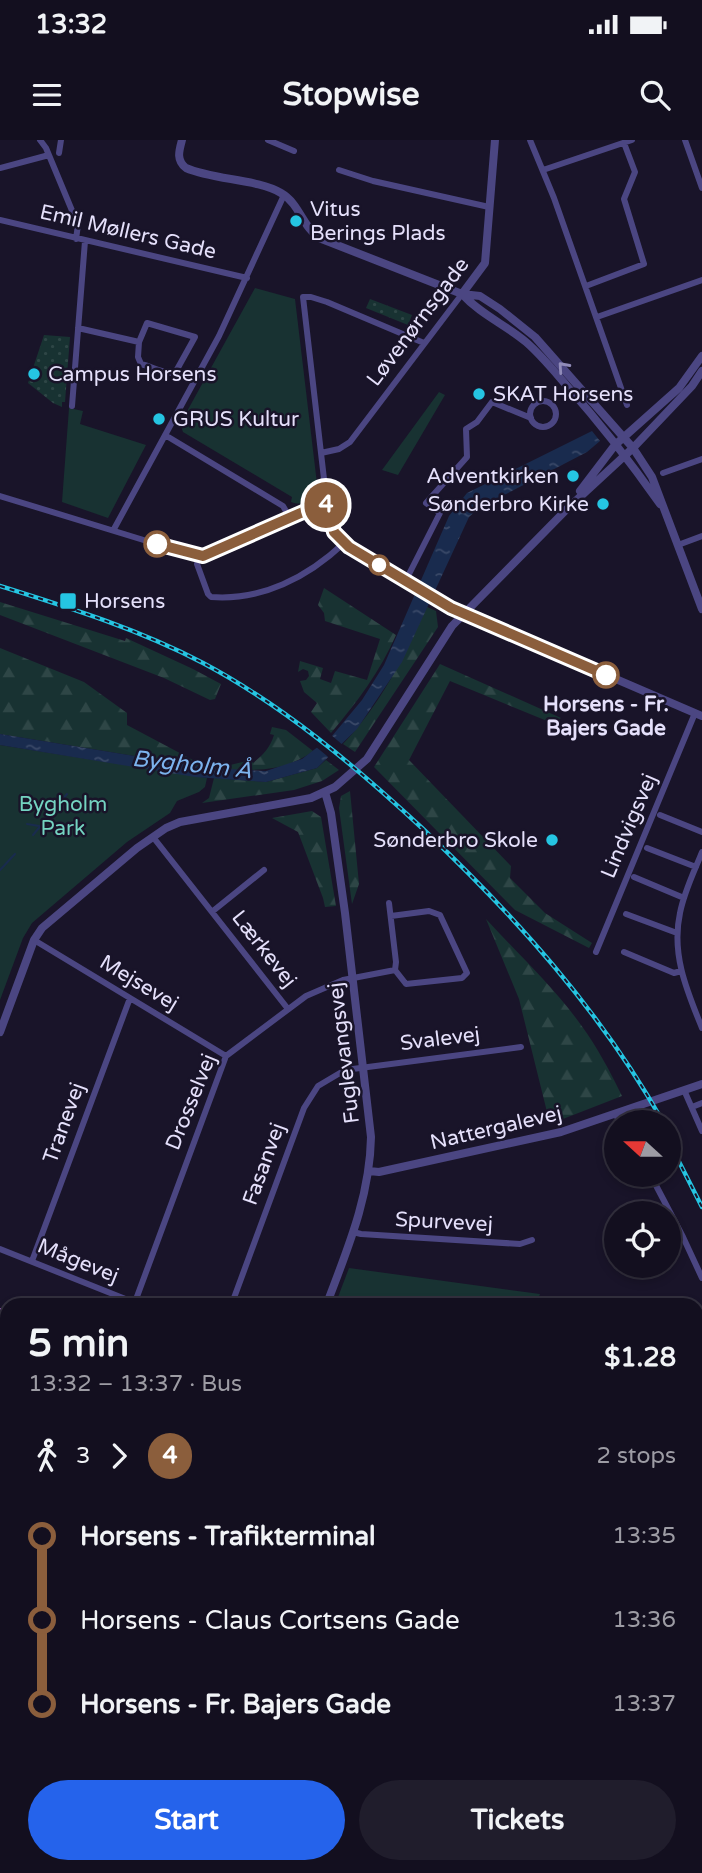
<!DOCTYPE html>
<meta charset="utf-8">
<style>
:root{--surface:#130f1f;--page:#201d2c;--text:#f1f3f6;--muted:#9d9ca4;--line:#322f3d;--accent:#2563eb}
body{margin:0;font-family:"Varela Round",sans-serif;background:var(--page);color:var(--text);height:100vh;display:flex;flex-direction:column;font-size:26px;white-space:nowrap}
*{box-sizing:border-box;margin:0}
p{font-size:23px;color:var(--muted)}
.icon{flex:none;width:38px;height:38px;fill:none;stroke:currentColor;stroke-width:2;stroke-linecap:round;stroke-linejoin:round}
.map{position:relative;flex:1;overflow:hidden}
.drawer{position:absolute;left:0px;top:1158px;width:704px;height:576px;display:flex;flex-direction:column;background:var(--surface);border-radius:21px 21px 0 0;box-shadow:0 4px 10px #0003,0 0 0 2px var(--line)}
.drawer>*{flex:none}
.badge{padding:0 14px;border-radius:23px;font-size:24px;line-height:46px}
.needle{width:46px;rotate:291deg}
.controls{position:absolute;left:604px;top:970px;display:grid;gap:14px}
.controls a{display:grid;place-items:center;width:77px;height:77px;border-radius:50%;background:var(--surface);box-shadow:0 4px 10px #0003,0 0 0 2px var(--line);font-size:35px}
.map>.badge{position:absolute;translate:-50% -50%;box-shadow:0 0 0 4px #fff}
.legs{display:flex;align-items:center;gap:10px;height:77px;padding:0 28px;font-size:23px}
.legs p{margin-inline-start:auto}
.overview{display:flex;align-items:center;justify-content:space-between;height:119px;padding:0 28px}
h1{font-size:38px;font-weight:700;line-height:52px}
.cta{display:flex;gap:14px;margin-top:auto;padding:14px 28px}
.cta a{flex:1;height:80px;border-radius:42px;background:var(--accent);color:#fff;font-size:28px;font-weight:700;line-height:80px;text-align:center}
.cta a+a{background:var(--page);color:var(--text)}
ul{padding:0 28px;list-style:none}
li{display:flex;align-items:center;gap:24px;height:84px;font-size:26px}
li i{display:grid;place-items:center;width:10px;height:100%;margin:0 9px;background:currentColor}
li i::after{content:'';width:18px;height:18px;margin:-9px;border:5px solid;border-radius:50%;background:var(--surface)}
li p{margin-inline-start:auto}
li:first-child i{background:linear-gradient(#0000 50%,currentColor 0)}
li:last-child i{background:linear-gradient(currentColor 50%,#0000 0)}
.status{display:flex;justify-content:space-between;align-items:center;height:49px;padding:0 35px;background:var(--surface);direction:ltr}
.status svg{height:19px;fill:currentColor}
header{display:flex;justify-content:space-between;align-items:center;height:91px;padding:0 28px;background:var(--surface);font-size:32px;font-weight:700}
.map>svg:first-child{display:block}
.grass{fill:url(#grass-dots)}
.forest{fill:url(#forest-firs)}
.green{fill:#183232}
.water{fill:url(#water-ripples)}
.pier{fill:#191429}
.lines{fill:none;stroke-linecap:round;stroke-linejoin:round}
.stream{stroke:#192b4e;stroke-width:2}
.minor{stroke:#4b4682;stroke-width:6}
.tertiary{stroke:#4b4682;stroke-width:8}
.primary{stroke:#c775ed;stroke-width:10}
.rail-casing{stroke:#25c5e2;stroke-width:4.5}
.rail{stroke:#191429;stroke-width:2;stroke-dasharray:5;stroke-linecap:butt}
.oneway{stroke:#908bb8}
.line-1-casing{stroke:#fff;stroke-width:16}
.line-1{stroke:#8b5e3c;stroke-width:10}
.poi-dot{fill:#25c5e2;stroke:#191429;stroke-width:2.5}
.stop-1-dot{fill:#fff;stroke:#8b5e3c;stroke-width:3.5}
.labels{text-anchor:middle;dominant-baseline:central;stroke-width:5;stroke-linejoin:round;paint-order:stroke}
.poi-label{font-size:21px;fill:#e5e0fb;stroke:#191429;text-anchor:start}
.street-label{font-size:21px;fill:#e5e0fb;stroke:#191429}
.stop-label{font-size:21px;font-weight:bold;fill:#e5e0fb;stroke:#191429}
.park-label{font-size:21px;fill:#74d3c1;stroke:#191429}
.water-label{font-size:23px;font-style:italic;fill:#7cb3ee;stroke:#191429}
</style>
<div class="status"><b>13:32</b><svg viewBox="0 0 49 12"><path d="M0 12V9h3v3zM5 12V6h3v6zM10 12V3h3v9zM15 12V0h3v12zM26 1h20v11H26zM47 4h2v5h-2z"/></svg></div>
<header><svg class="icon" aria-label="menu" viewBox="0 0 24 24"><path d="M4 6h16M4 12h16M4 18h16"/></svg>Stopwise<svg class="icon" aria-label="search" viewBox="0 0 24 24"><circle cx="10" cy="10" r="6"/><path d="M15 15l6 6"/></svg></header>
<div class="map">
<svg width="702" height="1733" viewBox="0 0 702 1733">
<defs>
<pattern id="grass-dots" width="8" height="8" patternUnits="userSpaceOnUse" patternTransform="scale(1.75)"><rect width="8" height="8" fill="#183232"/><path d="M2 2h.1M6 6h.1" fill="none" stroke="#2e4646" stroke-width="1.8" stroke-linecap="round"/></pattern>
<pattern id="forest-firs" width="22" height="20" patternUnits="userSpaceOnUse" patternTransform="scale(1.75)"><rect width="22" height="20" fill="#183232"/><path d="M5 1l3.5 6h-7zM16 11l3.5 6h-7z" fill="#2e4646"/></pattern>
<pattern id="water-ripples" width="26" height="14" patternUnits="userSpaceOnUse" patternTransform="scale(1.75)"><rect width="26" height="14" fill="#192b4e"/><path d="M2 4q2-2 4 0t4 0M15 11q2-2 4 0t4 0" fill="none" stroke="#3a4968"/></pattern>
</defs>
<rect width="100%" height="100%" fill="#191429"/>
<!-- grass -->
<path class="grass" d="M370,159l42,16 -4,10 -42,-17z
M44,195l26,2 -5,65h-3v5l-9,-4 -25,-20z
M702,1666v67h-32l3,-6h23l1,-50z"/>
<!-- forest -->
<path class="forest" d="M324,448l72,47c-16,37 -39,67 -65,98l-20,-21 6,-9 -13,-11 -4,-11 6,-1 3,-4 -1,-5 -5,-2 -5,3 2,-11 23,7 -3,11 11,4 4,-12 32,9 13,-41 -55,-18 -1,-8 -6,-8z
M0,462l125,39 1,-3 67,31 28,15 -6,15 -5,1 -46,-22 -164,-63z
M427,467l9,4 2,16 -83,125 -12,-8c38,-40 61,-87 84,-137z
M0,508l84,34 43,31v12l81,43 -208,-34z
M440,524l121,54 -9,5 -102,-42 -41,79 102,106 -1,12 35,35 47,30 -3,5 -74,-38 -141,-143z
M272,587l14,3 27,21c-31,23 -62,19 -98,18l1,-6 14,2 21,-5 2,3c10,-8 17,-15 21,-28l-4,-1z
M326,620l13,10 -17,11 -28,9 -92,13 7,-5 5,-20 52,4 51,-14z
M350,651l9,93 -7,20 -13,-96 2,-12z
M312,671l9,6 15,89 -11,1 -2,-9 -25,-66 -26,-14z
M486,779c32,35 67,67 95,106 16,22 29,46 41,71l-72,28 -31,-125z"/>
<!-- green -->
<path class="green" d="M255,148l40,11 23,193c-6,10 -16,14 -27,10l1,-5 -109,-65 -3,-8z
M439,252l6,3 -47,80 -16,-5z
M69,268l14,3 -3,13 66,21 -38,73 -46,-16z
M0,605l207,33 -2,9 -6,5 -22,9 -7,12 -43,29 -95,81 -9,15 -23,62z
M349,1128l191,26 -4,11h-201z"/>
<!-- water -->
<path class="water" d="M592,291l8,10 -13,11 -108,56 -10,9 -67,145 -45,67 -40,39 -51,14 -71,-5 -195,-32v-11l208,34 58,3 36,-12 30,-23 30,-36 22,-35 65,-149 18,-23z
M538,1727h62l-4,6h-64z"/>
<!-- pier -->
<path class="pier" d="M330,594l15,13 -13,13 -17,-14z"/>
<g class="lines">
<!-- stream -->
<path class="stream" d="M62,662l15,7
M27,684l12,2
M33,695l34,-41
M0,730l15,-16
M497,1733l6,-6"/>
<!-- minor -->
<path class="minor" d="M40,0l6,8 32,77 -2,14
M268,0l26,11
M530,0l24,58 73,207
M685,0l17,48
M59,13l2,-13
M0,28l49,-13
M339,30l34,11 116,26
M543,30l89,-30
M0,80l247,58
M586,146l58,-22 -20,-65 11,-27 -11,-29
M597,177l105,-37
M78,188l61,14 8,-19 48,14 -20,36c-12,1 -22,-6 -34,-9l-3,-7 1,-15
M530 274a13 13 0 1 1 26 0a13 13 0 1 1-26 0Z
M72,266l13,-165
M165,295l118,71 7,12
M321,313l18,-4 11,-7 112,-148
M663,333l39,-14
M0,356l199,61 9,-2 95,-43 24,-7 -24,-208h8l16,5 97,41
M114,389l105,-193 65,-141
M678,405l24,-9
M199,417l-2,7 11,30 3,3c51,4 97,-20 133,-54
M406,440l34,-67 -14,-10 41,-46 -1,-28 11,-7 15,-20 39,16
M660,675l42,17
M153,697l135,172
M647,708l49,19
M702,712c-8,20 -18,40 -22,61 -9,41 7,78 22,115
M634,737l50,21
M213,771l51,-41
M626,774l51,19
M391,776l38,-5 11,4 27,58 -5,5 -56,6 -11,-14
M34,800l192,116
M596,812l99,-239
M624,812l50,21 7,-2
M684,950l18,41
M692,967l10,-4
M616,974l3,8
M650,1034l33,63 19,41
M353,1092l8,2 159,10 12,-4
M0,1109l143,57
M32,1121l98,-263
M135,1162l91,-246 80,-60 37,-16 52,-10 1,-8 -7,-59
M231,1166l73,-198 14,-22 27,-16 176,-23
M0,1303l7,3
M0,1439l7,3
M0,1572l7,2
M116,1733l3,-6"/>
<!-- tertiary -->
<path class="tertiary" d="M182,0c-3,11 -6,20 4,28 27,12 72,11 95,25 19,11 21,33 38,45l143,56 18,2 20,13 35,28 98,111 19,29 50,132
M462,154c18,20 44,31 64,48 15,13 28,29 41,44 33,37 64,77 93,118
M462,154l23,-31 10,-123
M580,351l35,-46 64,-57 23,-32
M327,365l5,22 9,14 110,67 251,108
M325,652l6,21 14,100 26,224c-1,60 -24,113 -45,169
M0,892l34,-92 8,-12 95,-80 29,-20 14,-6 131,-24 24,-11 32,-28 85,-133 115,-117 66,-61 59,-62 10,-15
M369,1031l10,1 182,-40 141,-48
M0,1711l7,2
M46,1727l17,6"/>
<!-- primary -->
<path class="primary" d="M0,1173l7,3
M0,1186l7,3
M696,1578l6,4
M696,1594l6,4"/>
<defs>
<path id="rail" d="M0,446c70,22 138,43 203,77 81,43 152,103 219,165 93,88 178,182 241,294
M668,1000l34,67"/>
</defs>
<!-- rail casing -->
<use href="#rail" class="rail-casing"/>
<!-- rail -->
<use href="#rail" class="rail"/>
</g>
<!-- one-way arrows -->
<defs><path id="oneway-chevron" d="M-2-3.5L2.5 0L-2 3.5" fill="none" stroke-width="1.6" stroke-linecap="round" stroke-linejoin="round" transform="scale(1.75)"/></defs>
<use class="oneway" href="#oneway-chevron" transform="translate(563 227) rotate(-132)"/>
<g class="lines">
<defs>
<path id="line-1" d="M157,404l46,12 100,-44 24,-7 7,27 15,15 102,61 155,67"/>
</defs>
<!-- line-1 casing -->
<use href="#line-1" class="line-1-casing"/>
<!-- line-1 -->
<use href="#line-1" class="line-1"/>
</g>
<!-- markers -->
<g class="poi-dot">
<circle cx="296" cy="81" r="7"/>
<circle cx="34" cy="234" r="7"/>
<circle cx="479" cy="254" r="7"/>
<circle cx="159" cy="279" r="7"/>
<circle cx="573" cy="336" r="7"/>
<circle cx="603" cy="364" r="7"/>
<rect x="59" y="452" width="18" height="18" rx="3.5"/>
<circle cx="552" cy="700" r="7"/>
</g>
<g class="stop-1-dot">
<circle cx="157" cy="404" r="12"/>
<circle cx="379" cy="425" r="9"/>
<circle cx="606" cy="535" r="12"/>
</g>
<g class="labels">
<!-- poi labels -->
<g class="poi-label">
<text x="310" y="69">Vitus<tspan x="310" dy="24">Berings Plads</tspan></text>
<text x="48" y="234">Campus Horsens</text>
<text x="493" y="254">SKAT Horsens</text>
<text x="173" y="279">GRUS Kultur</text>
<text x="559" y="336" text-anchor="end">Adventkirken</text>
<text x="589" y="364" text-anchor="end">Sønderbro Kirke</text>
<text x="84" y="461">Horsens</text>
<text x="538" y="700" text-anchor="end">Sønderbro Skole</text>
</g>
<!-- street labels -->
<g class="street-label">
<text transform="translate(128 92) rotate(13)">Emil Møllers Gade</text>
<text transform="translate(418 182) rotate(-53)">Løvenørnsgade</text>
<text transform="translate(629 686) rotate(-67)">Lindvigsvej</text>
<text transform="translate(264 809) rotate(52)">Lærkevej</text>
<text transform="translate(139 843) rotate(31)">Mejsevej</text>
<text transform="translate(440 899) rotate(-7)">Svalevej</text>
<text transform="translate(344 913) rotate(-97)">Fuglevangsvej</text>
<text transform="translate(191 962) rotate(-68)">Drosselvej</text>
<text transform="translate(64 983) rotate(-70)">Tranevej</text>
<text transform="translate(496 988) rotate(-13)">Nattergalevej</text>
<text transform="translate(264 1024) rotate(-70)">Fasanvej</text>
<text transform="translate(444 1082) rotate(3)">Spurvevej</text>
<text transform="translate(78 1121) rotate(22)">Mågevej</text>
</g>
<!-- stop labels -->
<g class="stop-label">
<text x="606" y="564">Horsens - Fr.<tspan x="606" dy="24">Bajers Gade</tspan></text>
</g>
<!-- park labels -->
<g class="park-label">
<text x="63" y="664">Bygholm<tspan x="63" dy="24">Park</tspan></text>
</g>
<!-- water labels -->
<g class="water-label">
<text transform="translate(192 625) rotate(6)">Bygholm Å</text>
</g>
</g>
</svg>
<div class="controls">
<a><svg class="needle" viewBox="-14 -14 28 28"><path d="M0-13l5 13h-10z" fill="#e53935"/><path d="M0 13l5-13h-10z" fill="#9d9ca4"/></svg></a>
<a><svg class="icon" aria-label="locate" viewBox="0 0 24 24"><circle cx="12" cy="12" r="6"/><path d="M12 2v4M12 18v4M2 12h4M18 12h4"/></svg></a>
</div>
<b class="badge" style="left:326px;top:365px;background:#8b5e3c;color:#fff">4</b>
<section class="drawer">
<div class="overview"><div><h1>5 min</h1><p>13:32 – 13:37 · Bus</p></div><b>$1.28</b></div>
<div class="legs"><svg class="icon" aria-label="walk" viewBox="0 0 24 24"><circle cx="13" cy="4" r="2"/><path d="M13 8l-2 6 4 7M11 14l-3 7M7 12l3-4h3l4 4"/></svg>3<svg class="icon" aria-label="forward" viewBox="0 0 24 24"><path d="M9 5l7 7-7 7"/></svg><b class="badge" style="background:#8b5e3c;color:#fff">4</b><p>2 stops</p></div>
<ul>
<li><i style="color:#8b5e3c"></i><b>Horsens - Trafikterminal</b><p>13:35</p></li>
<li><i style="color:#8b5e3c"></i><span>Horsens - Claus Cortsens Gade</span><p>13:36</p></li>
<li><i style="color:#8b5e3c"></i><b>Horsens - Fr. Bajers Gade</b><p>13:37</p></li>
</ul>
<div class="cta"><a>Start</a><a>Tickets</a></div>
</section>
</div>
